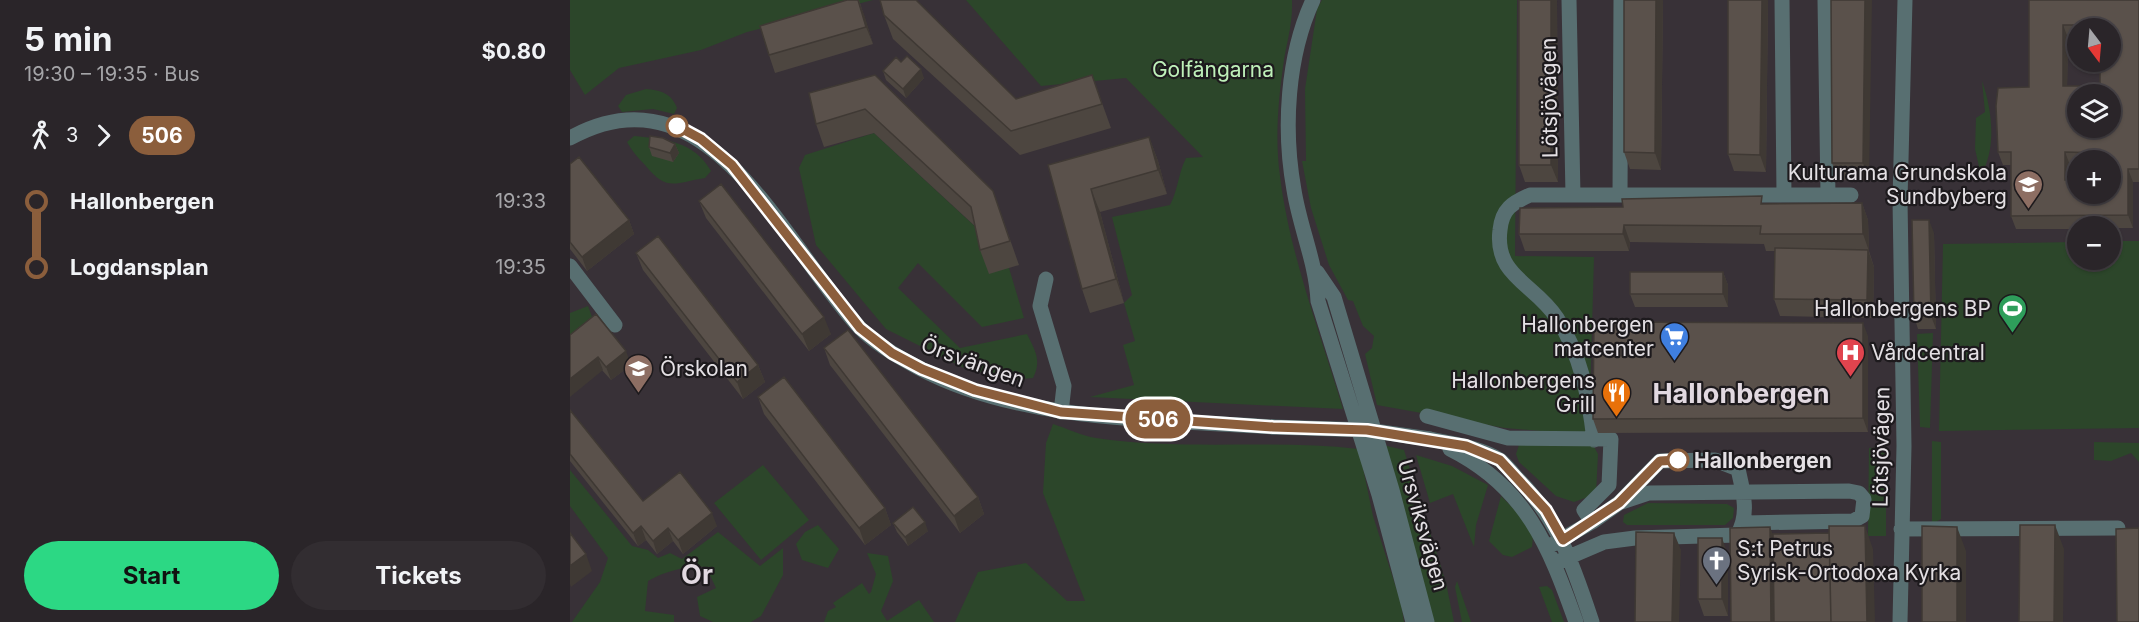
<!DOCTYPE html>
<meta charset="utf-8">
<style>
:root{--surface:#2a2529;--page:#322d31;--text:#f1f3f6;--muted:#a5a5a8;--line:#464246;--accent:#2cd884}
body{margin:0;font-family:Inter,sans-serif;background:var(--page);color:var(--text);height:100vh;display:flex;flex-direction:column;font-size:22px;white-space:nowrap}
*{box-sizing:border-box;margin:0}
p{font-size:20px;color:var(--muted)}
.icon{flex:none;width:33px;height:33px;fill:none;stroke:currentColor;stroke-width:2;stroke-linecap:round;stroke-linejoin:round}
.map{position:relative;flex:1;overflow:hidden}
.details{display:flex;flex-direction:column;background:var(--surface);width:570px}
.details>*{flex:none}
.badge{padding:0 12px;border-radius:20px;font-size:21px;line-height:39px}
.needle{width:39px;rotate:164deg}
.fabs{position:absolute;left:1497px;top:18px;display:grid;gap:12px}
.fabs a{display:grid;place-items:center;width:54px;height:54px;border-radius:50%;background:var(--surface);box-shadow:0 2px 4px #0004,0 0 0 2px var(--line);font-size:30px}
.map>.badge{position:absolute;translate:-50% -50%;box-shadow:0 0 0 3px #fff}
.legs{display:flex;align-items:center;gap:9px;height:66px;padding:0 24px;font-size:20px}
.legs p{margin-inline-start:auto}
.headline{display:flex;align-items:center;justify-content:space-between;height:102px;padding:0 24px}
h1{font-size:33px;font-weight:700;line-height:45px}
.action{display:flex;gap:12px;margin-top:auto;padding:12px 24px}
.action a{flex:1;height:69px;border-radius:36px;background:var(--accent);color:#111;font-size:24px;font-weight:700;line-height:69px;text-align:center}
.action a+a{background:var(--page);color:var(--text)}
ul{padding:0 24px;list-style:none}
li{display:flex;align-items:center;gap:21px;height:66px;font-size:22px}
li i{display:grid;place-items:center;width:9px;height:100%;margin:0 8px;background:currentColor}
li i::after{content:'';width:15px;height:15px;margin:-8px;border:4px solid;border-radius:50%;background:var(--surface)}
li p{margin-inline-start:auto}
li:first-child i{background:linear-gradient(#0000 50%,currentColor 0)}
li:last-child i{background:linear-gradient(currentColor 50%,#0000 0)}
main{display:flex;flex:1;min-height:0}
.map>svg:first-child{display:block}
.green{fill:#2c462a}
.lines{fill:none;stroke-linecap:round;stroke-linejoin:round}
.minor{stroke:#586f71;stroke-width:15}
.tertiary{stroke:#586f71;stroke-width:15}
.minor-bridge{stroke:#586f71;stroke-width:15}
.wall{fill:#4d4640;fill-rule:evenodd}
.shaded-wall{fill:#3f3934}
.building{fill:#5a514b;stroke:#3f3934;stroke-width:1.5;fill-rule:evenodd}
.line-1-casing{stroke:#fff;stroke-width:14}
.line-1{stroke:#8b5e3c;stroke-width:9}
.stop-1-dot{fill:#fff;stroke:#8b5e3c;stroke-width:3}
.labels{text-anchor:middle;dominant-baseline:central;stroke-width:4.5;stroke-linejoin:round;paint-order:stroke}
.park-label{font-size:21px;fill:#bef0b9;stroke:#1d1a1d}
.street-label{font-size:21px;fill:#e4e0e4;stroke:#1d1a1d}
.poi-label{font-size:21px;fill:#e4e0e4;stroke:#1d1a1d;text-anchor:end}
.stop-label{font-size:21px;font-weight:bold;fill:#e4e0e4;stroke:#1d1a1d;text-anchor:start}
.district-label{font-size:27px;font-weight:bold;fill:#e2d9e1;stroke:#1d1a1d}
</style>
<main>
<section class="details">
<div class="headline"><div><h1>5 min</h1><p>19:30 – 19:35 · Bus</p></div><b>$0.80</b></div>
<div class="legs"><svg class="icon" aria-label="walk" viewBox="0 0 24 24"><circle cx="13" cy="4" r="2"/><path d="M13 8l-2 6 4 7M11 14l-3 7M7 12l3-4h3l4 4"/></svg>3<svg class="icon" aria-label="forward" viewBox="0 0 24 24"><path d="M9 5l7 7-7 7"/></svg><b class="badge" style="background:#8b5e3c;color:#fff">506</b></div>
<ul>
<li><i style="color:#8b5e3c"></i><b>Hallonbergen</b><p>19:33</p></li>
<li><i style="color:#8b5e3c"></i><b>Logdansplan</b><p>19:35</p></li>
</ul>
<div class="action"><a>Start</a><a>Tickets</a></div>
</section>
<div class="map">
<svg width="1569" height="622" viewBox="0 0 1569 622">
<rect width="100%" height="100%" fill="#383137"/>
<!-- green -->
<path class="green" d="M0,0h303l-126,32 -46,18 -82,18 -34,27 -15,-25z
M396,0h326c1,26 -6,43 -9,67 -5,35 -8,74 -3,109 9,76 41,160 63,233l-253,-12 44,-12 -11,-40 12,-4 -11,-38 8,-8 -20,-78 58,-12c8,-15 8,-31 16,-47l17,-1 -77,-79 -85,8z
M752,0h195l-2,256 79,1 -5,178 -84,-7 -128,-23 -12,-51 7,-6 2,-12 -11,-10 -10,-25 -5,-1 -19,-35 -18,-57 -9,-47h4l-1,-72 12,-80z
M1412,81c10,28 15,67 -1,94l-6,-26 1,-31 9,-6z
M76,89c15,1 26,5 31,19l-3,6 -21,-5 -31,3 -4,-6 8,-11z
M304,133l106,98 29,37 15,50 -42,9 -64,-64 -20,25 62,60 67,-14c8,16 15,27 6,44l-21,2 -48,-12 -78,-39 -70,-84 -17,-77 6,-13z
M64,136c31,3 60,5 77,35l-6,7c-31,5 -38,14 -60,-13 -7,-7 -13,-14 -18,-23z
M1541,241h28v187l-200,3 4,-187 134,-2 1,18h32z
M18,306l6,16 -24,18v-27z
M1363,333l-3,95 -10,-1 -3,-93z
M483,424c13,4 29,12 43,14 86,13 176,1 263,11l14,67 28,87 3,19h-449l23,-50 48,-9 41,38h18l-42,-108 3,-50z
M1362,441l9,1v77l-9,5z
M1524,442l45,1v19l-8,-9 -20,8 -17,-1z
M1022,443l6,11 -2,40 -22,8 -18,-6 -37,-34 -3,-8 3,-9z
M813,445l21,5 42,133 8,39h-21z
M1316,447v89h-18l1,-88z
M846,455l36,11 36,19 -12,40 -2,22 -21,-53 -23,9z
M193,465l46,55 -48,40 -47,-57z
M0,470l62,76 16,4 10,8 12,-5 12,6 36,-27 42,34 23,-18v27l-22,41 -10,6h-38l-13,-6 -3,-19 19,-9 -10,-21c-21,-1 -40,4 -58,14l-3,30 29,4v7h-102l28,-40 8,-24 -38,-52z
M931,496l16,16 16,24 -1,11 -20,10 -9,-2 -14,-14z
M1078,503l79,1 7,4 -1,10 -8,7h-98l-4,-3 1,-7z
M248,525l21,24 -11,19 -26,-8 -6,-16 9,-12z
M297,553l21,3 5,25 -12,30 6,10 32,-21 15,22h-110l4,-11 8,-4 -3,-4 29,-20 7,11 2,-2 5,-18z
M887,581l14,41h-9l-7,-35z
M977,586l5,4 12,32h-12l-13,-35z"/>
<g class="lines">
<!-- minor -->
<path class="minor" d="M999,0l4,195
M1212,0l2,195
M1255,0l3,195
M0,138c139,-77 214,108 289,189 16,17 39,30 60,41 104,55 239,51 354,59
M1050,195l1,-195
M0,266l45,59
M476,279l-6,27 24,80 -3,26
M857,416l81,22 103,1 -2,46 -25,25 8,12
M860,439c22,5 50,8 70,21 6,5 11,11 16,17 42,41 58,91 76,145
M1024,440c-5,-43 -13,-85 -37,-122 -22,-34 -63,-42 -57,-88 2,-21 12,-27 30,-35h321
M880,449c76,38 99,97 126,173
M1052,502l27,-9 200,-2 10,2 5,6 -2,17 -9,5 -109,2
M1331,529l217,-1
M978,547l44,-25 27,-19 41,-42 55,-1 23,9c5,22 12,46 -1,66l-102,3 -31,4 -49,21
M1330,622l4,-176 -4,-246 5,-200"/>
<!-- tertiary -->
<path class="tertiary" d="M743,0c-26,56 -30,129 -19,190 6,38 22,72 24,111l61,194 34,127
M747,272l17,25 58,193 35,132"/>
<!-- minor-bridge -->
<path class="minor-bridge" d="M703,427l94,3 63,9"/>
</g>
<!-- wall -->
<path class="wall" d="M289,0l14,44 -98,29 -6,-18z
M949,0h38l1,182h-33l-6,-17z
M1054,0h39l-2,170 -31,-1 -6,-17z
M1158,0h40l-2,172 -32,-1 -6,-17z
M1261,0l38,181 -31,-1 -6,-17z
M1459,0h110v182h-6v46h-23v-2h-32v3h-62l-5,-13v-51h-8l-5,-13 31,-65zM1508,28h32l-10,58h-33l1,-48h10zM1508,160h32v34l-40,-14v-15h8z
M314,15l132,84 76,-24 19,53 -91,27 -127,-116z
M331,62l23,16 -18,20 -20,-18 -3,-9z
M305,75l118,116 26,74 -30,9 -9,-24 -4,-23 -102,-94 -50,14 -8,-23z
M579,137l9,24 9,33 -67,18 24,91 -34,10 -8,-24 -34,-124z
M105,144l4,9 -6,9 -21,-6 -3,-9z
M0,164l59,56 5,14 -47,37 -17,-22z
M129,201l132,133 -22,17 -103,-133z
M1292,203l6,17 1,31 5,16 -1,51 -93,-2 -6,-17 1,-48h-9l-2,-7 -134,-2 -1,9h-104l-6,-17 104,-27 142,-3z
M1364,233l2,96h-18l-4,-13z
M66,253l122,112 7,17 -22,17 -100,-129z
M1153,272l5,13v22h-93l-5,-13z
M0,335l61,30 -20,15z
M1298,336v96l-270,1 -5,-14z
M254,348l154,149 6,17 -24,19 -130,-168z
M188,397l127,111 6,17 -26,20 -101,-131z
M0,410l73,91 74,25 -34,28 -10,-13 -16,13 -11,-14 -8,6 -68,-85z
M323,523l35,8 -20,15 -11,-14z
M1158,555v61h-24l-6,-17z"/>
<!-- shaded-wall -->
<path class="shaded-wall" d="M288,0l6,14 9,30 -7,-17z
M981,0h6l1,182 -7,-17z
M1086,0h7l-2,170 -6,-17z
M1192,0h6l-2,172 -6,-17z
M1295,0h7l-3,181 -6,-18z
M1493,25l5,13 -1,61 -4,-13z
M351,69l3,9 -18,20 -3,-9z
M579,137l9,24 9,33 -9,-24z
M105,144l4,9 -6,9 -3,-9z
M1495,152l5,13v28l-5,-13z
M1558,169l5,13v46l-5,-13z
M521,189l9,23 24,91 -8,-24z
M1292,203l6,17 1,31 -6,-17z
M59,220l5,14 -47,37 -5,-14z
M1359,220l5,13 2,96 -5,-13z
M1054,225l6,17 -1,9 -6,-17z
M1298,250l6,17 -1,51 -6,-18z
M1153,272l5,13v22l-5,-13z
M254,317l7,17 -22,17 -7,-17z
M1293,323l5,13v96l-5,-14z
M56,351l5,14 -20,15 -5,-13z
M28,357l5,13 -33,27v-18z
M188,365l7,17 -22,17 -6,-17z
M408,497l6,17 -24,19 -6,-17z
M315,508l6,17 -26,20 -6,-17z
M142,513l5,13 -34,28 -5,-14z
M355,522l3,9 -20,15 -3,-9z
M1485,525l9,24 -1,73h-9z
M71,526l5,14 -8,6 -5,-13z
M1295,526l8,23 2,73h-8z
M1200,527l9,24 1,71h-9z
M1387,527l9,24v71h-9z
M98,528l5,13 -16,13 -4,-13z
M1104,533l7,17 -2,72h-7z
M1152,538l6,17v61l-6,-17z
M16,554l6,17 -21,16 -1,-3v-18z"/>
<!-- building -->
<path class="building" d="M277,0h11l8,27 -97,28 -9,-29z
M310,0h36l100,99 76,-24 10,29 -91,27 -127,-116z
M949,0h32v165h-32z
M1054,0h32l-1,153 -31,-1z
M1158,0h34l-2,155 -32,-1z
M1261,0h34l-2,163h-31z
M1459,0h110v169h-11v46l-117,1v-64h-13l-2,-46 2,-18 31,-1zM1493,25h37v3h10v34h-10v24h-37zM1508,94h32v34h-32zM1495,152l36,1v7h9v34h-32v-14h-13z
M337,56l14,13 -18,20 -20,-18 13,-14 5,5z
M305,75l118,116 17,50 -30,9 -9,-43 -106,-98 -49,15 -7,-31z
M80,136l13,2 12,6 -5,9 -21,-6z
M579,137l9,33 -67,19 25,90 -34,10 -34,-124z
M9,157l50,63 -47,37 -12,-15v-78z
M151,184l103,133 -22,17 -103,-133z
M1192,196l-1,8 101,-1 1,31h-103l1,-8 -137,-1 -1,9h-104l1,-26 103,-1 -1,-8z
M1342,220h17l2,96h-17z
M88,236l100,129 -21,17 -101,-129z
M1205,248l93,2 -1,50 -93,-1z
M1060,272h93v22h-93z
M26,314l30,37 -20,16 -8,-10 -28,22v-44z
M1024,322l269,1v95l-270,1z
M278,330l130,167 -24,19 -130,-168z
M214,377l101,131 -26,20 -101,-131z
M0,410l73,91 37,-29 32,41 -34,27 -10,-12 -15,13 -12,-15 -8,7 -63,-79z
M343,507l12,15 -20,15 -12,-14z
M1450,525h35l-1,97h-35z
M1259,526h36l2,96h-36z
M1352,526l35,1v95h-35z
M1200,527l1,95h-40l-1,-94z
M1569,528v94h-22l-1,-93z
M1066,532l38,1 -2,89h-37z
M0,533l16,21 -16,12z
M1259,533l2,89h-57l-1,-88z
M1128,538h24v61h-24z"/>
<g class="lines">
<defs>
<path id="line-1" d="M107,126l24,13 31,26 128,163 32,25 30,16 53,21 86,22 212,15 94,3 99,16 34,14 46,50 17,30 56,-37 41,-42 18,-1"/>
</defs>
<!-- line-1 casing -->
<use href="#line-1" class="line-1-casing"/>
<!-- line-1 -->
<use href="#line-1" class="line-1"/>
</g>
<!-- icons -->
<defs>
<symbol id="school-pin" viewBox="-11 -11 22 30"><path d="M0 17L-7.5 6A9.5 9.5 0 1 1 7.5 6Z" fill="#8d6e63" stroke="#1d1a1d"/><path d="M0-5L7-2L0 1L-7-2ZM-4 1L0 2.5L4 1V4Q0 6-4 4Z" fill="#fff"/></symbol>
<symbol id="stadium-pin" viewBox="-11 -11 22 30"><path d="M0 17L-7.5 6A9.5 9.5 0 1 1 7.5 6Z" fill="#2e9e5b" stroke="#1d1a1d"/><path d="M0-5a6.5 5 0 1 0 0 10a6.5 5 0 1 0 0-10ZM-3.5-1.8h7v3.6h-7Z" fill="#fff"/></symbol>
<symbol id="supermarket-pin" viewBox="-11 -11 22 30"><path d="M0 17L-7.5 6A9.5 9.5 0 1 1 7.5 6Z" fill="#3f7fe0" stroke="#1d1a1d"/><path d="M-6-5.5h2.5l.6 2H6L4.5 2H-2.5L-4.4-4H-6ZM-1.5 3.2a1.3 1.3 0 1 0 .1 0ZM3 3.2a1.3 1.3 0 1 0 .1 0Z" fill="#fff"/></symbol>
<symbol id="hospital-pin" viewBox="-11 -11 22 30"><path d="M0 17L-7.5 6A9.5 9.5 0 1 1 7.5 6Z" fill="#e0444e" stroke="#1d1a1d"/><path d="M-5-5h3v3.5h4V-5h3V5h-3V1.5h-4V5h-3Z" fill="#fff"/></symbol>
<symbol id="restaurant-pin" viewBox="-11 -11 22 30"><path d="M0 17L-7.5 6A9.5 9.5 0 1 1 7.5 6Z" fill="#e8710a" stroke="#1d1a1d"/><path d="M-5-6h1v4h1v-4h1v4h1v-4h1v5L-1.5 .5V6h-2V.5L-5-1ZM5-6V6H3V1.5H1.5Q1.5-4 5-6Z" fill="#fff"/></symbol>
<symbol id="church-pin" viewBox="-11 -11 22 30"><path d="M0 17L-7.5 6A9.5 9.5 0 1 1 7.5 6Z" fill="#6b7280" stroke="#1d1a1d"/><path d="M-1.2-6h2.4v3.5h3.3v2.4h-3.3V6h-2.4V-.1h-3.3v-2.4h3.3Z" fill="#fff"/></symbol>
</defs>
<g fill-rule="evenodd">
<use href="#school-pin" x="1442" y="168" width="33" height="45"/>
<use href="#stadium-pin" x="1426" y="292" width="33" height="45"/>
<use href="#supermarket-pin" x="1088" y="320" width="33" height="45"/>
<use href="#hospital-pin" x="1264" y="336" width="33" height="45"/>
<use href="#school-pin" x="52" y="352" width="33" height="45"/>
<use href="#restaurant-pin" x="1030" y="376" width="33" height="45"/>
<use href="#church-pin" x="1130" y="544" width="33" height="45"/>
</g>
<!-- markers -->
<g class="stop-1-dot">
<circle cx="107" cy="126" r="10"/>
<circle cx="1108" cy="460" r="10"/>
</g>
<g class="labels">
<!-- park labels -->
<g class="park-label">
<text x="643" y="69">Golfängarna</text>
</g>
<!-- street labels -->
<g class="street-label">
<text transform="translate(979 98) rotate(-91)">Lötsjövägen</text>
<text transform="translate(403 362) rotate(20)">Örsvängen</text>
<text transform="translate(1311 447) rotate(-89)">Lötsjövägen</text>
<text transform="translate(853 525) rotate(74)">Ursviksvägen</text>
</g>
<!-- poi labels -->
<g class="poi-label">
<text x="1437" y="172">Kulturama Grundskola<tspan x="1437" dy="24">Sundbyberg</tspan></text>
<text x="1421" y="308">Hallonbergens BP</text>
<text x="1084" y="324">Hallonbergen<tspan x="1084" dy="24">matcenter</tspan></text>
<text x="1301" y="352" text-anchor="start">Vårdcentral</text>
<text x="90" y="368" text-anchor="start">Örskolan</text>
<text x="1025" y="380">Hallonbergens<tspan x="1025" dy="24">Grill</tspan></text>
<text x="1167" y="548" text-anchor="start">S:t Petrus<tspan x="1167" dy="24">Syrisk-Ortodoxa Kyrka</tspan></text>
</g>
<!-- stop labels -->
<g class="stop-label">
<text x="1124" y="460">Hallonbergen</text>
</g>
<!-- district labels -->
<g class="district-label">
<text x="1171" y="393">Hallonbergen</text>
<text x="127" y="574">Ör</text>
</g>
</g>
</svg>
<div class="fabs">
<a><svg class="needle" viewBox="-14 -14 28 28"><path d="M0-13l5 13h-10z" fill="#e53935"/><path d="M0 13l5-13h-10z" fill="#a5a5a8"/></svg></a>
<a><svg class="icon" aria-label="layers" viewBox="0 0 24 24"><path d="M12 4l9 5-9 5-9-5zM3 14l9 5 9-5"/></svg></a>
<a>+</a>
<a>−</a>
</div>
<b class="badge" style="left:588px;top:419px;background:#8b5e3c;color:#fff">506</b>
</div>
</main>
